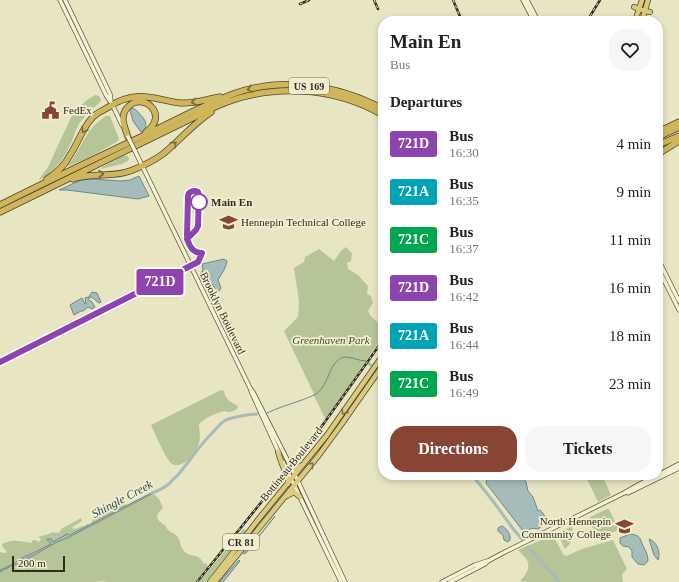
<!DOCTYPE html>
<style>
:root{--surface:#fff;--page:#f6f6f6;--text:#222;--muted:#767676;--accent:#894533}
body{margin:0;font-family:Georgia,serif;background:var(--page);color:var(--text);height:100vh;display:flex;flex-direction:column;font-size:15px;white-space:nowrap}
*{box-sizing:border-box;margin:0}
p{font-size:13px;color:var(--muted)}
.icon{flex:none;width:22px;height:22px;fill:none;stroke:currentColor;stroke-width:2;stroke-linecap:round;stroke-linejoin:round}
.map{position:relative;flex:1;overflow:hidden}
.sheet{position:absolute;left:378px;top:16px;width:285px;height:464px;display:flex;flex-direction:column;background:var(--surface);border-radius:16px;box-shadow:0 2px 6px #0003}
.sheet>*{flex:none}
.badge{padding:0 8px;border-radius:3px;font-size:14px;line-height:26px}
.scale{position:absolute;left:12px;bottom:10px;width:53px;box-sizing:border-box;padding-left:4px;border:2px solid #322c1e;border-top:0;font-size:11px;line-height:14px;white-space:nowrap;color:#322c1e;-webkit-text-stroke:3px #f1eed2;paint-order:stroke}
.map>.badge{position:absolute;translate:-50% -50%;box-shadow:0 0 0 2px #fff}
h2{padding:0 12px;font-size:15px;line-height:36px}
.round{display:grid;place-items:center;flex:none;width:42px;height:42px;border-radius:16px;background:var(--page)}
.summary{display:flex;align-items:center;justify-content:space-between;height:68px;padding:0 12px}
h1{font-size:19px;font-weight:700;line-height:30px}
.button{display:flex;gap:8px;margin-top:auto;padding:8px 12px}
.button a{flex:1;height:46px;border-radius:16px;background:var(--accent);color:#fff;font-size:16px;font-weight:700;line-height:46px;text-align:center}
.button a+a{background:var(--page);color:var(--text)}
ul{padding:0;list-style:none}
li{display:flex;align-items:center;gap:12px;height:48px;padding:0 12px}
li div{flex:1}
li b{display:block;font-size:15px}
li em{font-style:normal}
li .badge{min-width:44px;font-weight:700;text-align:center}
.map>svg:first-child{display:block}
.green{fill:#b6c598}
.water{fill:#a5bcba;stroke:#6d8988}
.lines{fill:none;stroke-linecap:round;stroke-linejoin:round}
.stream{stroke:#6d8988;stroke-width:1}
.river{stroke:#a5bcba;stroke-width:3}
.secondary-casing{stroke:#62583f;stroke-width:5}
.trunk-casing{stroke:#4f4530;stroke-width:6}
.motorway-casing{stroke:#4f4530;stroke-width:7}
.secondary{stroke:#f4f2d5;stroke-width:3.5}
.trunk{stroke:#dccb7d;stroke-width:4.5}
.motorway{stroke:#cfb55c;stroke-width:5.5}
.rail-casing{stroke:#322c1e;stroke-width:2.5}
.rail{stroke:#f1eed2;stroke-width:1;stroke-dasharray:3;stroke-linecap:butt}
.secondary-bridge-casing{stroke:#62583f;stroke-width:5;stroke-linecap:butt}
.secondary-bridge{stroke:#f4f2d5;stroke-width:3.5}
.oneway{stroke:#796a3a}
.oneway2{stroke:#7e7449}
.line-casing{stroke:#fff;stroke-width:9}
.line{stroke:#8e44ad;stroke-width:6}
.stop-dot{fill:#fff;stroke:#8e44ad;stroke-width:2}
.labels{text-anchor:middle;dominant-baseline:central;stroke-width:3.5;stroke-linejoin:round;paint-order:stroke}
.shield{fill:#f1eed2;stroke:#6b6654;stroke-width:1}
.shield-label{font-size:10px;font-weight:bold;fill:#322c1e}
.poi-label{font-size:11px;fill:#322c1e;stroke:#f1eed2;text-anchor:start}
.stop-label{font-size:11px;font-weight:bold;fill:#322c1e;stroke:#f1eed2;text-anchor:start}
.street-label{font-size:11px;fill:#322c1e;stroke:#f1eed2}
.park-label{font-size:11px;font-style:italic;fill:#3b4c27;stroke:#f1eed2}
.water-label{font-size:12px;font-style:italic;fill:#2f4b50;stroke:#f1eed2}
</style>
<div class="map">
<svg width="679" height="582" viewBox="0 0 679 582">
<rect width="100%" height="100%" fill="#e8e5c3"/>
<!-- green -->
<path class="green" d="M95,95l4,1 2,3v2c-8,8 -16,14 -22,23 -4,7 -6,16 -10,23 -7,16 -15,23 -29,33h-1l1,-2 8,-11 25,-54 14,-13z
M106,116h4l9,23 -1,2 -28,16 -23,10c3,-4 6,-9 9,-13 10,-17 13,-27 30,-38z
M125,155l3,1 1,3 -1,2 -6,3 -21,5 1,-2z
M346,247l6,6 -1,8 -4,2 1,6 10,6 10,11 -1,8 4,2 2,7 -5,8 2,4 13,13v5l-5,10 -52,77 -11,-22 -2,-3 1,-1 -30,-63 14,-14 1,-16 -5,-33 10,-6 1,-5 14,-8 15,12 7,-10z
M221,390l3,1c1,9 7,11 14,15l-1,3c-4,3 -8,4 -13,2 -10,3 -17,6 -25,13 0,6 2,13 0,19 -2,9 -16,27 -27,21 -6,-4 -17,-31 -21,-39z
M585,475h17l9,20 -13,7z
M154,494l5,5 4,9c-10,8 -6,13 3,18 1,6 7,6 11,10 4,5 3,13 9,17 9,5 12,0 18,11l1,-1 3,3 -13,16h-89l-5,-1 -6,1h-95v-10l13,-7 1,1 5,-5 6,-2 2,-1h2l26,-15 14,-6z
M124,504l4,1 -37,18 2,-4 5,-2 2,-2v-4l1,-2c4,0 7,2 11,1 5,0 8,-4 12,-6z
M607,509h2l10,21c-9,4 -19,5 -27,-3 -2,-2 -4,-5 -6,-8z
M81,518l1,3 -9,6 -1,1 2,1 13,-4v1l-31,14 -3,3 -6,-4 4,5 -22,11 -4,1c-6,7 -17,10 -25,14v-18l4,1 3,-1 -5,-6v-2c10,-5 18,-3 29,-1l2,-3h3l2,2 2,-1 1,-2 -3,-2c6,-2 10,-2 15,-5l3,1 4,-1 1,-3z
M572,526c2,10 1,16 -7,23l-7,-14 1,-2z
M243,529l3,1v3l-40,49h-7z
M553,535l10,19 3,2 16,-7 31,-9 14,29 -5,5 1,8h-95l-8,-1c5,-5 11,-13 7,-21 -2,-3 -6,-7 -9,-10z"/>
<!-- water -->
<path class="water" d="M132,108c6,3 2,0 6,4 5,6 10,9 7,18l-4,2 -8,-11 -3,-11z
M139,176l10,20 -11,3 -71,-9h-8l22,-10 11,-1 29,2 9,-1z
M224,259l3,2c-1,8 -6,13 -9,19l3,8 -2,3h-2l-9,-12h-8l-1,-4 4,-5 -1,-6z
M92,292l5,1 4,9 -1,1c-4,-1 -5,-4 -9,-6h-2v3l3,2 3,5 -3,2 -4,-2 -5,4h-2l-7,4 -4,-10 5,-3 7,-4 3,6h1l-1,-6 2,-1 1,1z
M485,475h37l4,7 2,9 5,6 5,14 2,-1c4,4 7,9 8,14l-6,2 -4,3c-6,-1 -8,-1 -13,3l-2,-1 -37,-48 1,-4z
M153,492h3l-87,45 -14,6 -26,15h-2l-5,3h-3l-5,5 -1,-1 -13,7v-2l15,-7 6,-5h2l2,-2 4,-1 22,-11 -4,-5h4l2,3 14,-8 2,1 18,-9v-1h2z
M275,516l-29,37 -2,1 -2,-2 8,-10 10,-7z
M502,526c5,3 9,8 8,14l-2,2 -4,-2 -1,-5 -5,-4v-3z
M630,534c10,1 10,4 13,12 3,5 5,9 5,15l-4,4 -6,-1 -6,-7v-6l-3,-4 -6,-1 -3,-3v-5z
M649,539c8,3 12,13 9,21l-4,-5z
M239,560l1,1 -17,21h-4z"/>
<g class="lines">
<!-- stream -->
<path class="stream" d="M267,413c10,-5 21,-8 32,-12 6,-2 11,-4 17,-7 2,-2 5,-4 6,-6 7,-9 10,-30 23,-31 7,0 14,4 21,4"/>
<!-- river -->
<path class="river" d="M368,363l4,3
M472,475l21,26 21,29 8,9
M152,493c6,-2 13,-6 18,-10 2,-3 4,-5 7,-7 12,-14 22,-30 36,-44 4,-4 7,-9 13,-12 10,-4 20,-5 31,-6
M528,547l6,6 25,29"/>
<defs>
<path id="secondary" d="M60,0l46,95 6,9 10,21
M65,0l45,94 1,7
M523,0l11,21
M527,0l11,21
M135,151l115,237 3,4 42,83 50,107
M658,259l21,42
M658,268l21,42
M251,391l28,62
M283,462l58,120
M658,475l21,-11
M628,493l51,-25
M442,582l33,-17 12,-4
M450,582l35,-18 3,-3 13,-7 123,-61 14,-8 19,-10"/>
<path id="trunk" d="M634,7l11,4 5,1
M635,21l7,-21
M642,21l6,-21
M278,452l4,12 6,15v5
M291,468h4l6,-2
M287,496l7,-4 6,5
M210,582l18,-23 29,-38 70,-86 56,-80
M215,582l104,-127 22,-30 42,-60"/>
<path id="motorway" d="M658,132l21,-10
M128,137c-2,-6 -5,-13 -5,-18 0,-5 2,-9 5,-12 15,-16 42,8 18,25
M658,137l21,-10
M658,145l21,-9
M658,154l21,-13
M47,179c10,-6 18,-14 23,-24 8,-12 12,-26 22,-37 4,-5 10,-7 15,-10 12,-8 26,-13 40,-11 12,1 22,5 33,6 14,1 27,-4 40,-6
M73,179c19,-7 38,-1 57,-8 11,-4 23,-10 33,-17 16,-13 30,-30 48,-42
M0,205c48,-24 96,-47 145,-70 16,-8 33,-16 49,-24 13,-6 26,-12 39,-17 49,-18 105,-9 150,15
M0,212l217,-106c53,-23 116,-20 166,9"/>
</defs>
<!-- secondary casing -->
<use href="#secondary" class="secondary-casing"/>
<!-- trunk casing -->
<use href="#trunk" class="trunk-casing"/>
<!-- motorway casing -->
<use href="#motorway" class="motorway-casing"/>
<!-- secondary -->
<use href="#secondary" class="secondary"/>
<!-- trunk -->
<use href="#trunk" class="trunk"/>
<!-- motorway -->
<use href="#motorway" class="motorway"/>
<defs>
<path id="rail" d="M374,0l4,9
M453,0l9,21
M300,4l9,-4
M587,21l13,-21
M197,582l120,-149 66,-93"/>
</defs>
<!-- rail casing -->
<use href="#rail" class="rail-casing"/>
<!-- rail -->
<use href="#rail" class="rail"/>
<defs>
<path id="secondary-bridge" d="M128,137l7,14"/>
</defs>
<!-- secondary-bridge casing -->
<use href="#secondary-bridge" class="secondary-bridge-casing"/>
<!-- secondary-bridge -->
<use href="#secondary-bridge" class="secondary-bridge"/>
</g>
<!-- one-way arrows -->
<defs><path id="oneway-chevron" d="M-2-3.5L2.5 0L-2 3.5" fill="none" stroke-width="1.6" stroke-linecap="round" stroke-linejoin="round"/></defs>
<g class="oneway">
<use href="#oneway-chevron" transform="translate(250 89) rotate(168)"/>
<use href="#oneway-chevron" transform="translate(194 102) rotate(174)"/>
<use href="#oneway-chevron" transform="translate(84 130) rotate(121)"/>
<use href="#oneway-chevron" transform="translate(174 144) rotate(-42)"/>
<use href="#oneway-chevron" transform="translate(101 174)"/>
</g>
<g class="oneway2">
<use href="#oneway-chevron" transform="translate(344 412) rotate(125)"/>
<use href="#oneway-chevron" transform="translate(311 465) rotate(-50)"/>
</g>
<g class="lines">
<defs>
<path id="line" d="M0,362l198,-100 4,-9c-9,0 -12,-6 -15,-14l9,-9 2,-4 1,-31 -1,-3c-4,-2 -6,-1 -9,1l-1,3 -1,40"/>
</defs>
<!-- line casing -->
<use href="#line" class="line-casing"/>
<!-- line -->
<use href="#line" class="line"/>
</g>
<!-- icons -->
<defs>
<symbol id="civic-bare" viewBox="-9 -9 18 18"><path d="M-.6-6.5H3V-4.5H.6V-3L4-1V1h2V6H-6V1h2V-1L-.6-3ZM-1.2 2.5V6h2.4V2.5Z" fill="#894533" stroke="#f1eed2" stroke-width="2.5" paint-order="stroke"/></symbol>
<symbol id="university-bare" viewBox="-9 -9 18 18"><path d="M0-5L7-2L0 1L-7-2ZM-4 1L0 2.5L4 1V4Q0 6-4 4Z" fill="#894533" stroke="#f1eed2" stroke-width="2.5" paint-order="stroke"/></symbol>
</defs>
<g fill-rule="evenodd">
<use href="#civic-bare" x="38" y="98" width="25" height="25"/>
<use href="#university-bare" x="216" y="210" width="25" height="25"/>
<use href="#university-bare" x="612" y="514" width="25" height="25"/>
</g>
<!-- markers -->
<circle class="stop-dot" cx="199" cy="202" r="8"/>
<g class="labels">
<!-- shield labels -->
<g class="shield">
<rect x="289" y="78" width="40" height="16" rx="3"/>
<rect x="223" y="534" width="36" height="16" rx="3"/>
</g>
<g class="shield-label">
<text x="309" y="86">US 169</text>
<text x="241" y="542">CR 81</text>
</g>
<!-- poi labels -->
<g class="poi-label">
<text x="63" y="110">FedEx</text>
<text x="241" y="222">Hennepin Technical College</text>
<text x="611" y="521" text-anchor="end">North Hennepin<tspan x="611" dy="13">Community College</tspan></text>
</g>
<!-- stop labels -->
<g class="stop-label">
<text x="211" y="202">Main En</text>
</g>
<!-- street labels -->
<g class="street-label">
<text transform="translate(223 313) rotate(64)">Brooklyn Boulevard</text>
<text transform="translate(291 464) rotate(-51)">Bottineau Boulevard</text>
</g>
<!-- park labels -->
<g class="park-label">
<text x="331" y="340">Greenhaven Park</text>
</g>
<!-- water labels -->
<g class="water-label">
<text transform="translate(122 499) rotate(-28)">Shingle Creek</text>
</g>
</g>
</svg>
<div class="scale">200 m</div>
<b class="badge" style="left:160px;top:282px;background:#8e44ad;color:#fff">721D</b>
<section class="sheet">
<div class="summary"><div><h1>Main En</h1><p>Bus</p></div><a class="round"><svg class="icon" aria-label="heart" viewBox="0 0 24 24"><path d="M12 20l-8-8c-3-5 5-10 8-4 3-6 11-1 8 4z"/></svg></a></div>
<h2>Departures</h2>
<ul>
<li><span class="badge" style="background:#8e44ad;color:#fff">721D</span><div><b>Bus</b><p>16:30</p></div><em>4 min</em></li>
<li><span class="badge" style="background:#00a3b4;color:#fff">721A</span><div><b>Bus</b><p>16:35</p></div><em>9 min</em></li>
<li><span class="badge" style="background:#00a651;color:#fff">721C</span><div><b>Bus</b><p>16:37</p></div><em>11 min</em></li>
<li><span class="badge" style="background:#8e44ad;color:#fff">721D</span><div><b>Bus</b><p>16:42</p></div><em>16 min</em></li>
<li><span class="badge" style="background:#00a3b4;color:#fff">721A</span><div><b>Bus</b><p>16:44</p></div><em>18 min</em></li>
<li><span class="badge" style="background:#00a651;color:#fff">721C</span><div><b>Bus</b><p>16:49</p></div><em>23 min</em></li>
</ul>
<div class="button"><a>Directions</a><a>Tickets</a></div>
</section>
</div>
